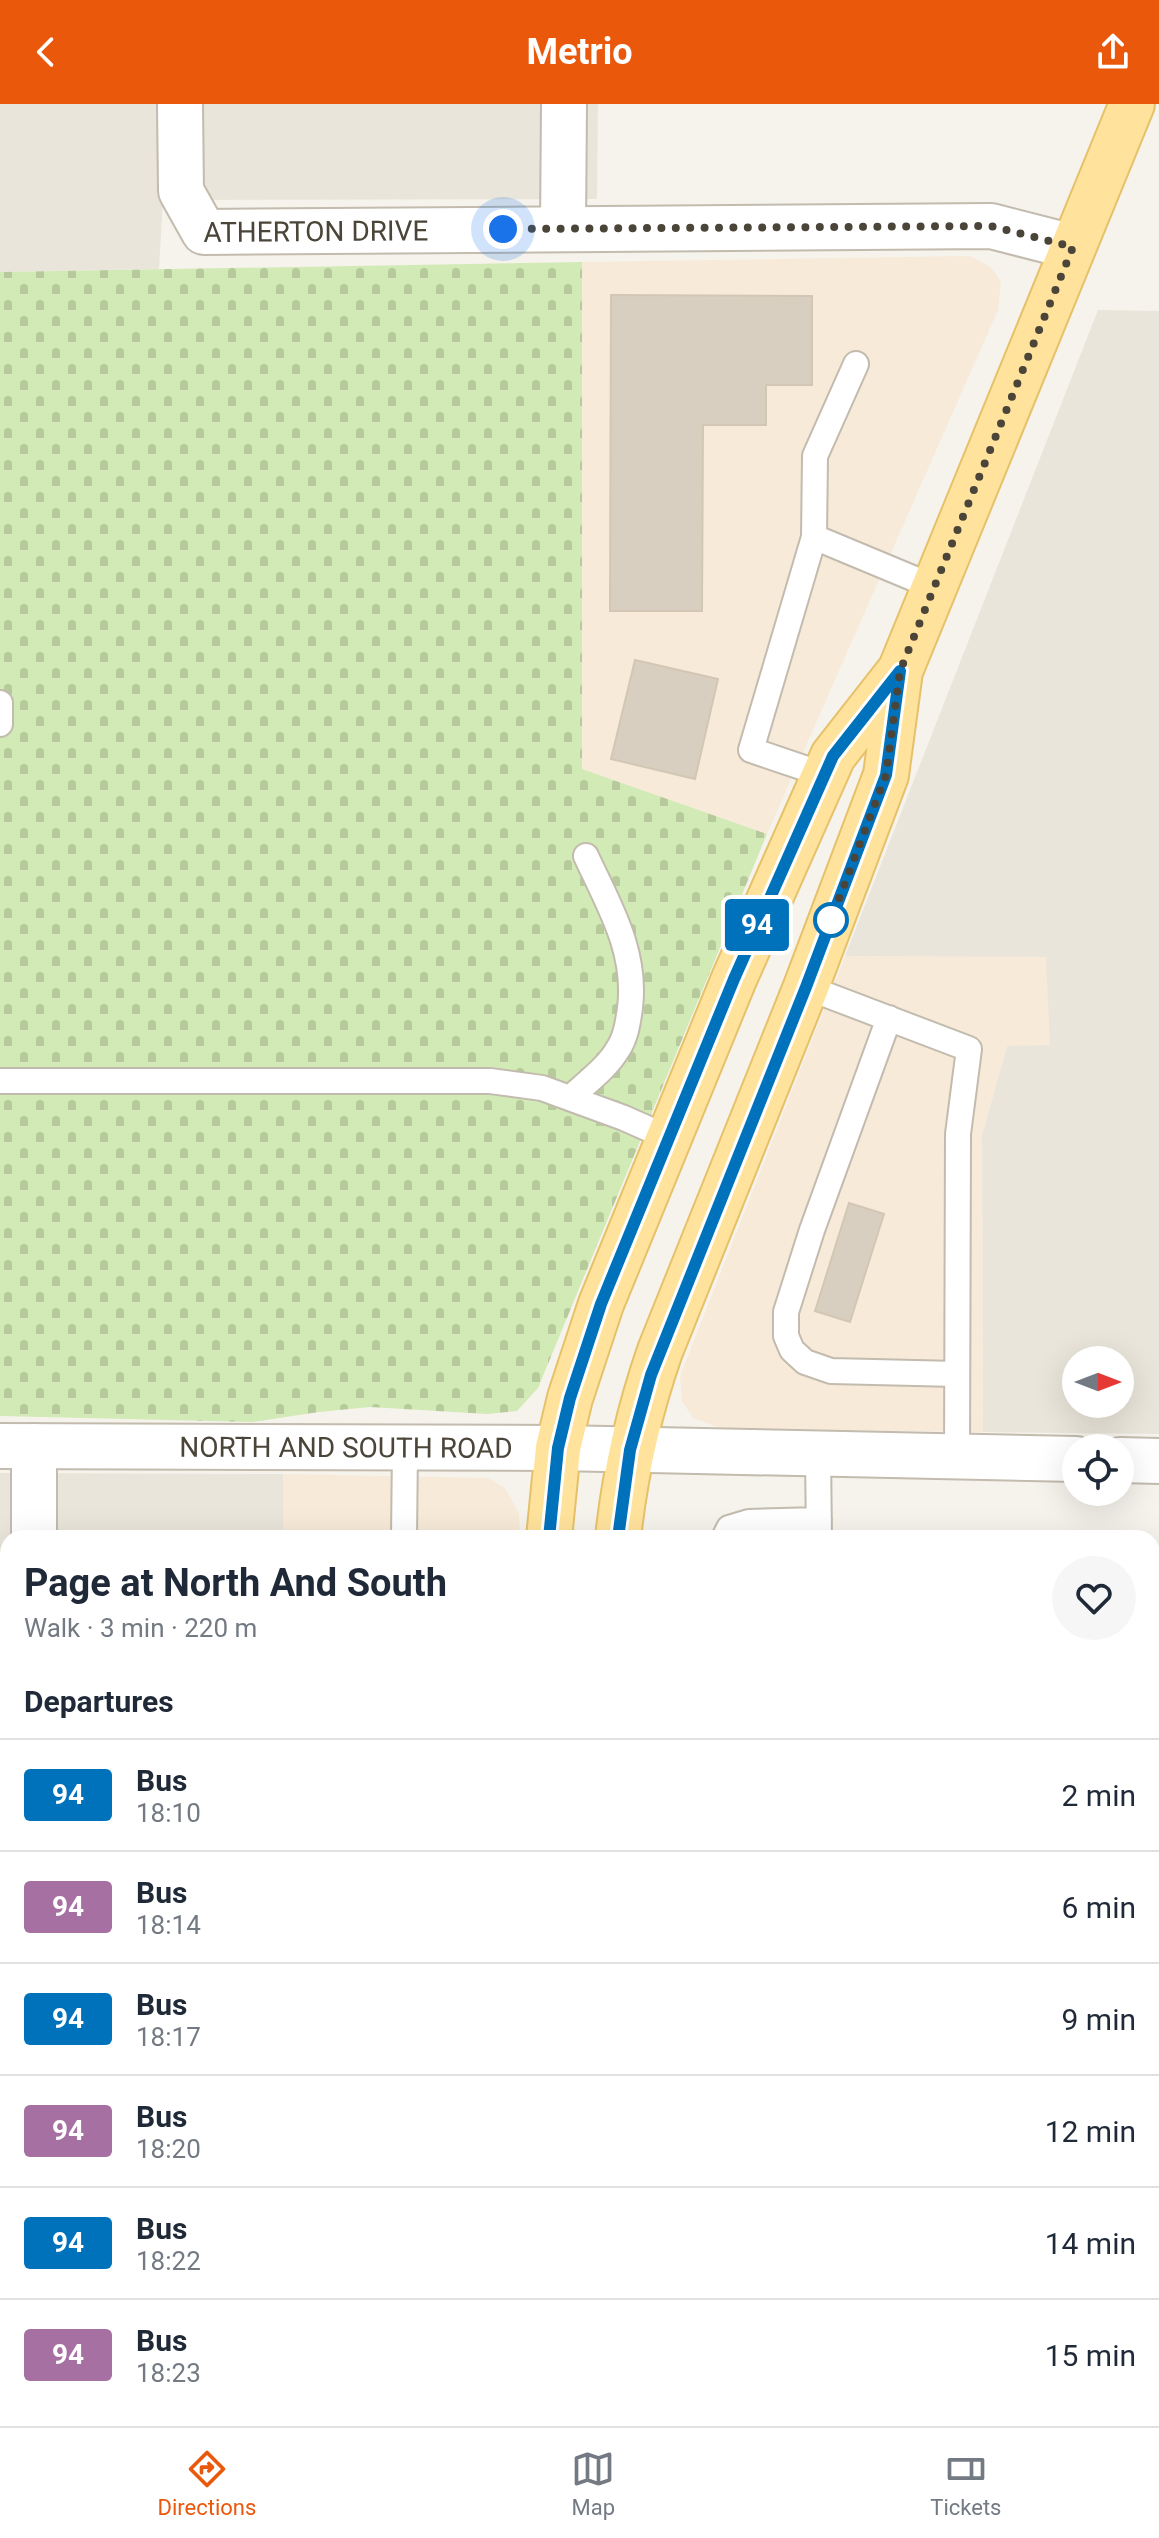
<!DOCTYPE html>
<meta charset="utf-8">
<style>
:root{--surface:#fff;--page:#f6f6f7;--text:#1f2937;--muted:#747a83;--line:#e0e1e3;--accent:#ea580c}
body{margin:0;font-family:Roboto,sans-serif;background:var(--page);color:var(--text);height:100vh;display:flex;flex-direction:column;font-size:30px;white-space:nowrap}
*{box-sizing:border-box;margin:0}
p{font-size:26px;color:var(--muted)}
.icon{flex:none;width:44px;height:44px;fill:none;stroke:currentColor;stroke-width:2;stroke-linecap:round;stroke-linejoin:round}
.map{position:relative;flex:1;overflow:hidden}
.drawer{position:absolute;left:0px;top:1426px;width:1160px;height:896px;display:flex;flex-direction:column;background:var(--surface);border-radius:24px 24px 0 0;box-shadow:0 8px 32px #0002}
.drawer>*{flex:none}
.badge{padding:0 16px;border-radius:6px;font-size:28px;line-height:52px}
.needle{width:52px;rotate:90deg}
.controls{position:absolute;left:1062px;top:1242px;display:grid;gap:16px}
.controls a{display:grid;place-items:center;width:72px;height:72px;border-radius:50%;background:var(--surface);box-shadow:0 8px 32px #0002;font-size:40px}
.you{position:absolute;width:40px;height:40px;margin:-20px;border:6px solid #fff;border-radius:50%;background:#1a73e8;box-shadow:0 0 0 12px #1a73e833}
.map>.badge{position:absolute;translate:-50% -50%;box-shadow:0 0 0 4px #fff}
h2{padding:0 24px;font-size:30px;line-height:72px}
.round{display:grid;place-items:center;flex:none;width:84px;height:84px;border-radius:42px;background:var(--page)}
.summary{display:flex;align-items:center;justify-content:space-between;height:136px;padding:0 24px}
h1{font-size:38px;font-weight:700;line-height:60px}
ul{padding:0;list-style:none}
li{display:flex;align-items:center;gap:24px;height:112px;padding:0 24px;border-top:2px solid var(--line)}
li div{flex:1}
li b{display:block;font-size:30px}
li em{font-style:normal}
li .badge{min-width:88px;font-weight:700;text-align:center}
header{display:flex;justify-content:space-between;align-items:center;height:104px;padding:0 24px;background:var(--accent);color:#fff;font-size:36px;font-weight:700}
.dock{display:flex;justify-content:space-around;align-items:center;height:112px;border-top:2px solid var(--line);background:var(--surface);font-size:22px;color:var(--muted)}
.dock a{display:grid;justify-items:center;gap:4px}
.dock .current{color:var(--accent)}
.map>svg:first-child{display:block}
.residential{fill:#eae5da;fill-rule:evenodd}
.commercial{fill:#f7ead8}
.cemetery{fill:url(#cemetery-stones)}
.building{fill:#d8cfc1;stroke:#d3c7b4;stroke-width:2}
.lines{fill:none;stroke-linecap:round;stroke-linejoin:round}
.service-casing{stroke:#c2bbae;stroke-width:28}
.minor-casing{stroke:#c2bbae;stroke-width:48}
.tertiary-casing{stroke:#c2bbae;stroke-width:48}
.primary-casing{stroke:#e6c16a;stroke-width:48}
.service{stroke:#fff;stroke-width:24}
.minor{stroke:#fff;stroke-width:44}
.tertiary{stroke:#fff;stroke-width:44}
.primary{stroke:#ffe39c;stroke-width:44}
.line-casing{stroke:#fff;stroke-width:18}
.line{stroke:#0072bc;stroke-width:12}
.walk{stroke:#4b4439;stroke-width:8;stroke-dasharray:0 14.4}
.stop-dot{fill:#fff;stroke:#0072bc;stroke-width:4}
.labels{text-anchor:middle;dominant-baseline:central;stroke-width:6;stroke-linejoin:round;paint-order:stroke}
.street-label{font-size:28px;fill:#4b4439;stroke:#fff}
</style>
<header><svg class="icon" aria-label="back" viewBox="0 0 24 24"><path d="M15 5l-7 7 7 7"/></svg>Metrio<svg class="icon" aria-label="share" viewBox="0 0 24 24"><path d="M12 15V3M7 8l5-5 5 5M5 13v7h14v-7"/></svg></header>
<div class="map">
<svg width="1159" height="2322" viewBox="0 0 1159 2322">
<defs>
<pattern id="cemetery-stones" width="16" height="16" patternUnits="userSpaceOnUse" patternTransform="scale(2)"><rect width="16" height="16" fill="#d2eab5"/><path d="M2 7V4a2 2 0 0 1 4 0v3zM10 15v-3a2 2 0 0 1 4 0v3z" fill="#b6ca9c"/></pattern>
</defs>
<rect width="100%" height="100%" fill="#f6f3ec"/>
<!-- residential -->
<path class="residential" d="M0,0h598l-1,95 -434,1 -4,69 -159,3z
M1098,206l61,1v1123l-176,-2 -1,-297 25,-89 39,-88 -201,-2zM1076,1256h44v44h-44z
M0,1369l283,1v64h-275v880h505v8h-513z
M1152,1847h7v475h-193v-8h186z"/>
<!-- commercial -->
<path class="commercial" d="M970,152l21,11 10,15 -3,28 -231,524 -185,-65v-507z
M845,852l201,1 4,88 -43,1 -25,89 1,297 -259,-3 -31,-11 -11,-17 -2,-25z
M283,1370l205,4 17,10 14,25 1,25h-237z"/>
<!-- cemetery -->
<path class="cemetery" d="M582,158v507l185,65 -229,554 -21,23 -30,3 -117,-7 -51,5 -66,10 -253,-6v-1144z"/>
<!-- building -->
<path class="building" d="M611,191l201,1v89h-46v40h-63l-1,186h-92z
M635,556l83,19 -23,100 -84,-20z
M849,1099l35,11 -34,108 -35,-11z"/>
<g class="lines">
<defs>
<path id="service" d="M814,433l120,50
M0,599v21
M825,671l-74,-25 63,-213 1,-81 41,-92
M806,883l163,62 -11,85 -1,323
M889,914l-77,212 -26,82v24l6,14 13,12 26,9 126,3
M0,977h490l52,7 82,30 45,20
M570,994c16,-15 37,-30 48,-49 8,-12 10,-27 12,-41 7,-57 -21,-102 -44,-152
M818,1350l1,84
M404,1434l1,-90
M724,1434l5,-10 20,-6 70,-2"/>
<g id="minor">
<path id="s1" d="M180,0l1,87 23,41 787,-6 82,21"/>
<path d="M563,124l1,-124"/>
<path d="M34,1434v-92"/>
<path d="M26,2322v-8"/>
</g>
<g id="tertiary">
<path id="s2" d="M0,1342l558,2 518,11"/>
<path d="M1120,1356l39,1"/>
</g>
<path id="primary" d="M549,1434l9,-90 12,-50 31,-94 133,-325 99,-223 65,-83
M618,1434c7,-66 20,-124 42,-187l146,-364 80,-212 14,-104 232,-567
M576,2314v8"/>
</defs>
<!-- service casing -->
<use href="#service" class="service-casing"/>
<!-- minor casing -->
<use href="#minor" class="minor-casing"/>
<!-- tertiary casing -->
<use href="#tertiary" class="tertiary-casing"/>
<!-- primary casing -->
<use href="#primary" class="primary-casing"/>
<!-- service -->
<use href="#service" class="service"/>
<!-- minor -->
<use href="#minor" class="minor"/>
<!-- tertiary -->
<use href="#tertiary" class="tertiary"/>
<!-- primary -->
<use href="#primary" class="primary"/>
</g>
<g class="lines">
<defs>
<path id="line" d="M549,1434l9,-90 12,-50 31,-94 133,-325 99,-223 67,-85 -14,104 -80,212 -155,388 -21,75 -12,88"/>
</defs>
<!-- line casing -->
<use href="#line" class="line-casing"/>
<!-- line -->
<use href="#line" class="line"/>
<!-- walk -->
<path class="walk" d="M503,125l488,-3 82,21 -173,424 -14,104 -55,145"/>
</g>
<!-- markers -->
<circle class="stop-dot" cx="831" cy="816" r="16"/>
<g class="labels">
<!-- street labels -->
<g class="street-label">
<text stroke="none"><textPath href="#s1" startOffset="246">ATHERTON DRIVE</textPath></text>
<text stroke="none"><textPath href="#s2" startOffset="346">NORTH AND SOUTH ROAD</textPath></text>
</g>
</g>
</svg>
<div class="controls">
<a><svg class="needle" viewBox="-14 -14 28 28"><path d="M0-13l5 13h-10z" fill="#e53935"/><path d="M0 13l5-13h-10z" fill="#747a83"/></svg></a>
<a><svg class="icon" aria-label="locate" viewBox="0 0 24 24"><circle cx="12" cy="12" r="6"/><path d="M12 2v4M12 18v4M2 12h4M18 12h4"/></svg></a>
</div>
<div class="you" style="left:503px;top:125px"></div>
<b class="badge" style="left:757px;top:821px;background:#0072bc;color:#fff">94</b>
<section class="drawer">
<div class="summary"><div><h1>Page at North And South</h1><p>Walk · 3 min · 220 m</p></div><a class="round"><svg class="icon" aria-label="heart" viewBox="0 0 24 24"><path d="M12 20l-8-8c-3-5 5-10 8-4 3-6 11-1 8 4z"/></svg></a></div>
<h2>Departures</h2>
<ul>
<li><span class="badge" style="background:#0072bc;color:#fff">94</span><div><b>Bus</b><p>18:10</p></div><em>2 min</em></li>
<li><span class="badge" style="background:#a670a3;color:#fff">94</span><div><b>Bus</b><p>18:14</p></div><em>6 min</em></li>
<li><span class="badge" style="background:#0072bc;color:#fff">94</span><div><b>Bus</b><p>18:17</p></div><em>9 min</em></li>
<li><span class="badge" style="background:#a670a3;color:#fff">94</span><div><b>Bus</b><p>18:20</p></div><em>12 min</em></li>
<li><span class="badge" style="background:#0072bc;color:#fff">94</span><div><b>Bus</b><p>18:22</p></div><em>14 min</em></li>
<li><span class="badge" style="background:#a670a3;color:#fff">94</span><div><b>Bus</b><p>18:23</p></div><em>15 min</em></li>
</ul>
</section>
</div>
<nav class="dock">
<a class="current"><svg class="icon" aria-label="directions" viewBox="0 0 24 24"><path d="M12 3l9 9-9 9-9-9zM9 14v-3h6M13 9l2 2-2 2"/></svg>Directions</a>
<a><svg class="icon" aria-label="map" viewBox="0 0 24 24"><path d="M3 6l6-2 6 2 6-2v14l-6 2-6-2-6 2zM9 4v14M15 6v14"/></svg>Map</a>
<a><svg class="icon" aria-label="tickets" viewBox="0 0 24 24"><path d="M3 7h18v10H3zM15 7v10"/></svg>Tickets</a>
</nav>
